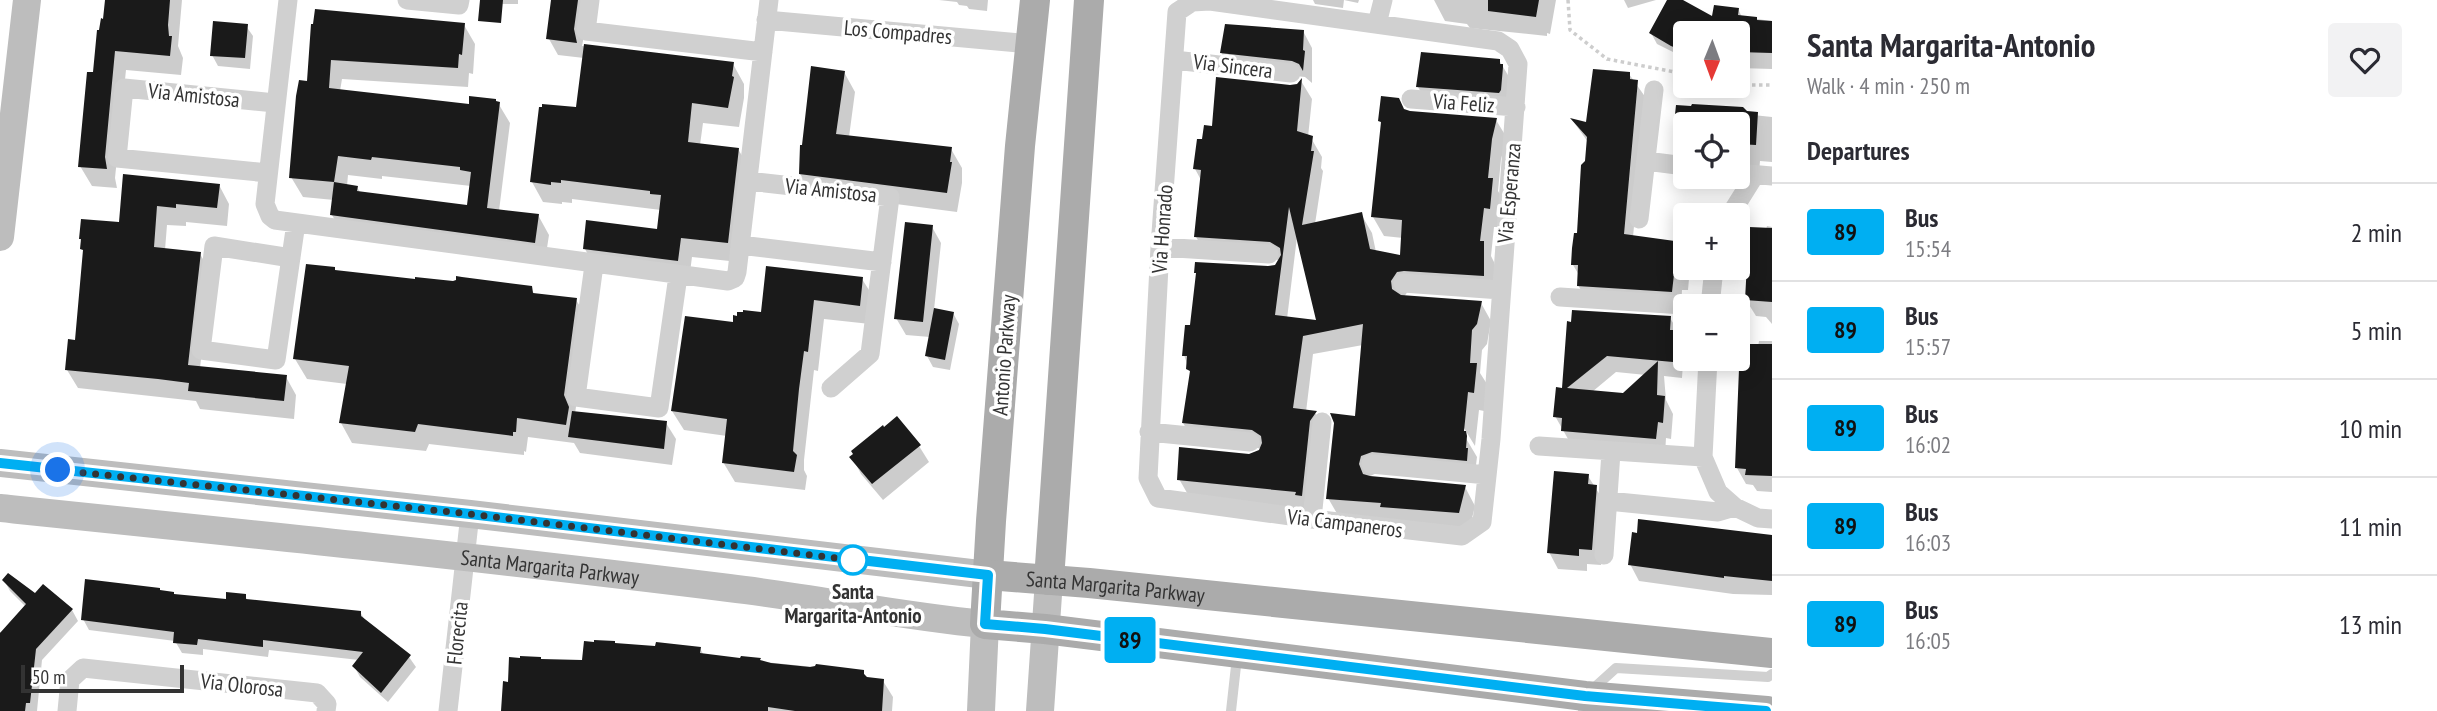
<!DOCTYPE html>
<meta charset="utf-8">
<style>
:root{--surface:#fff;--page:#f2f2f3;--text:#2b2b33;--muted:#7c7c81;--line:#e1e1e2}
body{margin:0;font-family:"PT Sans Narrow",sans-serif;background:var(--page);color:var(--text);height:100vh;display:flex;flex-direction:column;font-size:26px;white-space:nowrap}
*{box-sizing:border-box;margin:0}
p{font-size:23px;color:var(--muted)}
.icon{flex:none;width:38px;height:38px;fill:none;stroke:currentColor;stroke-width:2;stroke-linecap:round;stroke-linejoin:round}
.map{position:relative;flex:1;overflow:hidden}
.details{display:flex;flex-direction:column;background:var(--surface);width:665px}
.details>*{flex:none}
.badge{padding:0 14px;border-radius:5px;font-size:24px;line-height:46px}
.needle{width:46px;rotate:181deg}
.buttons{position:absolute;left:1673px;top:21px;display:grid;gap:14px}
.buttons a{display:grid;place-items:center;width:77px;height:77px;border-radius:7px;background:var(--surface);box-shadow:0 4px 18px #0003;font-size:35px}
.scale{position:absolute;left:21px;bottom:18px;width:163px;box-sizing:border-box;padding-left:7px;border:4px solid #333;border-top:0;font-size:19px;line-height:24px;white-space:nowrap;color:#333;-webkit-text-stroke:5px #fff;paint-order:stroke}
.you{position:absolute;width:35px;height:35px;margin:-18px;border:5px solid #fff;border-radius:50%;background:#1a73e8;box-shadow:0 0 0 10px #1a73e833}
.map>.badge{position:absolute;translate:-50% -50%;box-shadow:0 0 0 4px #fff}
h2{padding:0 35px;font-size:26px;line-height:63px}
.round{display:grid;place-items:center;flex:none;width:74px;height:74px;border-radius:7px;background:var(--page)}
.summary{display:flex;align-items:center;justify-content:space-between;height:119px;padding:0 35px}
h1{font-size:33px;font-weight:700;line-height:52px}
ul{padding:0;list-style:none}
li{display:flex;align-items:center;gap:21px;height:98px;padding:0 35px;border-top:2px solid var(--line)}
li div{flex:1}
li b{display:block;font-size:26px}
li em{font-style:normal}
li .badge{min-width:77px;font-weight:700;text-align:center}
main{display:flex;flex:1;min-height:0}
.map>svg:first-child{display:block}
.shadow{fill:#0003;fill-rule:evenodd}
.building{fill:#1a1a1a;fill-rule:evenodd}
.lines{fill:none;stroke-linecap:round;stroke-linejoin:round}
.path{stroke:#cdcdcd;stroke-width:3.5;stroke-dasharray:3.5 3.5;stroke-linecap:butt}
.lane{stroke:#d0d0d0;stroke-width:10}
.street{stroke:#d0d0d0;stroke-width:19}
.secondary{stroke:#bdbdbd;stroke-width:28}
.primary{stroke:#ababab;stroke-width:30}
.line-casing{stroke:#fff;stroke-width:16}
.line{stroke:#00aff2;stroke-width:10}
.walk{stroke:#333;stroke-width:7;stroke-dasharray:0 12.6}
.stop-dot{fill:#fff;stroke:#00aff2;stroke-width:3.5}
.labels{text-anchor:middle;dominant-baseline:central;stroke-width:7;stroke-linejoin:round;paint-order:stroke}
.street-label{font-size:21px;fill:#333;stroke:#fff}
.stop-label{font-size:21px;font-weight:bold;fill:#333;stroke:#fff}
</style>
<main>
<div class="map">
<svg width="1772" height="711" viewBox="0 0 1772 711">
<rect width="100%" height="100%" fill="#fff"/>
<!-- shadow -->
<path class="shadow" d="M107,0h75l-4,46 5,12 -2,17 -55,-5 -11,108 2,10 -25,-2 -12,-20z
M491,0h27v4h-25z
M553,0h38l-9,46 151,18 11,20v14l-5,29 -36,-4 -3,22 38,4 12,20 -11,93 -47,-5 -3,23 -93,-11 -11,-20 74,-18 2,-21 -89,-11v4l-10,-1v2l-19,-2 -11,-20 45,-73 7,-51 -26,-3 -9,-16z
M939,0h49l-1,11 -18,-2 -2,-3 -8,-1 -2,-3z
M1313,0h46l-1,3 -14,-3 -1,8 -28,-4z
M1434,0h122l-6,34 -3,-1v3l-77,-8 -3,-4 -22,-3z
M1624,0h32l-28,8z
M1669,0h12l27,23 -6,10h-17v25l-28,-14 -6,-11z
M1716,7l22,2 4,8 30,4v48l-34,-1v-35h-26z
M464,25l11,19 -2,30 -4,-1 -1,14 -126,-8 -2,12 130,15 28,-3 12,20 -11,88 39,4 11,20 -4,26 -202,-27 -11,-19 2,-15 -31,-3 -12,-20 18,-94 3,-57zM348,175l34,4v-3l89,10 -2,21 -108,-13 -4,-7 -10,-1z
M246,26l7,10 -3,33 -32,-3 -6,-11z
M1303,31l9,17v35l-7,-6 -74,-8 -10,-17z
M1499,60l10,17v30l-82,-4 -9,-16z
M844,72l11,20 -6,45 102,12 11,19v15l-5,29 -145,-19 -12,-19z
M1629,74l17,24 -13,139 48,6 4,7v18h5l-2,22h-6l-1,18 -93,-6 -10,-17 1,-10 -6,-10 6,-30 9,-93 -15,-21 15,3z
M1301,81l11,18 -4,38 3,1 11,19 -1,11 2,3 -8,53 46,-10 11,19 4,19 25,5 2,-19 -19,-2 -11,-19 10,-91 -3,-5 24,-10 92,9 11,18 -6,21 -3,32 5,8 -3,28h-6l-3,29 3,6v33l-86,-4 -4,6 77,6 10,18 -4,23 -5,6 -2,23 7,11 -3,27 -5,-1 -4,36 -11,-18 -3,2 16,27 -1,8 -93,5 -17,8 99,9 10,19 -6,25 -130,-14 -11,-19 29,-80 6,-73 -50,9 -7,58 9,1 11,18 -14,83 -122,-16 -11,-19 87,-30 -72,-8 -11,-18 8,-48 -7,-20 8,-28 6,-51 -2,-3 72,-5 8,-2 4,-6 -73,-5 -11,-18 5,-57 -6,-11 9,-28 10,-13 76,-41 7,-2zM1297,237l21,85 -31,-3z
M1678,107l94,10v45l-12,-1 -1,12 -21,-2v-47h-53v43l-9,-16z
M124,176l95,9 10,19 -2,22 -41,-4v4l-19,-1 -2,25 35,4 11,19 -11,95 86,9 10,18 -2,24 -94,-10 -4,-8 -118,-13 -11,-18 9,-28 9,-89 -5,-15 40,-14z
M1767,226l5,1v97l-6,-7 -10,-1 -10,-16z
M932,227l9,16 -7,67 19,3 6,11 -9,46 -17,-3 -6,-11 3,-19 -24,-2 -10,-17z
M336,272l80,9 114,6 5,8 41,5 12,19 -13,95 91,9 10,16 -4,26 -92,-12 -6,-10 -46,-6 -2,15 -2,-1v4l-95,-11 -3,7 -74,-8 -11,-20 6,-39 -40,-5 -12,-20z
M862,279l12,19 -4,26 -46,-5 -6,52 -4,-1 -10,90v10l3,6 -2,14 -70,-8 -12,-20 4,-26 -43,-6 -12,-19 62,-87z
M1670,318l10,16 -1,7 5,7 -2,30 -18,-2 2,24 7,14 -2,25 -5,-1 -1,17 -93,-9 -17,-30 9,-27 9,-65zM1616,372l30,3 -22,20 -32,-3z
M1759,341h13v151l-15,-1 -4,-6 -7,-1 -9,-16z
M919,446l10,16 -46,38 -22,-26 -9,-17 3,-2z
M1588,476l17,27 -4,62 -14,-1v7l-29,-2 -9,-17z
M1740,535l32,2v58l-39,-1 -94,-13 -9,-17z
M4,580l32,15 8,-9 28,24 6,11 -36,39 -5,51h-37v-79h3l23,-25 -16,-16z
M161,592l14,4 52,5 18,-5 3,5 112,11 7,11 42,34 7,10 -28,35 -28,-25 -6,-11 5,-6 -90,-10 -1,7 -65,-8v6l-21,-2 -7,-12 -86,-11 -6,-11z
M616,645l84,3 4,8 159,16 4,6 16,3 10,16 -1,14h-391z"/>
<!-- building -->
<path class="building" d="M105,0h65l-2,25 1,11h3l-2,20 -55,-5 -10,106 2,12 -29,-2 9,-95h6l4,-42h2l2,-12 2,1z
M480,0h23l-2,23 -23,-2z
M551,0h27l-4,29 3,14 -31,-4z
M1488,0h51l-3,17 -48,-6z
M1667,0h16l29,16 2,-11 25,3 -1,7 19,2v3l15,1v32l-34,-1v-19h-53v9l-4,8 -10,-4 -22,-13z
M315,9l150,14 -3,32 -3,-1 -1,14 -127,-8 -2,28 140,16v-8l27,3v2l4,1 -13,106 52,6 -4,29 -205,-28 4,-33 24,4 -1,5 110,14 4,-33 -11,-2v-3l-88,-10 -1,3 -33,-4 -4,26 -45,-4 7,-82 3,-16 8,1 4,-57h2z
M213,21l35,3 -3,34 -35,-2z
M1225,24l79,6 -1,20 2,1 -2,20 -4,-7 -7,-3 -72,-8z
M584,44l150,18 -2,14 2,1 -6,31 -36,-5 -4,39 51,6 -11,95 -47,-5 -3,23 -95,-12 3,-29 71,9 4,-34 -11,-1v-3l-89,-11v3l-10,-1v3l-21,-3 9,-75h3v-3l34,3z
M1421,52l79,7v5h3v3l-2,23 -2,3 -83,-6z
M811,66l34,5 -9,63 116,13 -2,15h2l-5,31 -148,-19 1,-29h2z
M1593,69l37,3v7l8,1 -14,154 58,8 -2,32h-6l-2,18 -95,-6 1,-21h-7l1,-17 2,-15h3l4,-68 4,-4 2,-24 -17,-19 16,4z
M1216,77l74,8 7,-1 5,-6 -5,53 16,5 -2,15h3l-12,74 60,-13 8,37 30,6 2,-35 -31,-3 10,-95 -3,-1 3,-25 18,2 5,11 6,2 87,7 -5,21 -4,39h5l-3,31 -6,-1 -4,33h4v35l-80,-5 -7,1 -6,9 1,8 9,6 81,6 -5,23 -5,6 -2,33h7l-3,30 -6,-1 -4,39h2l1,5 -1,12h2l-1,13 -95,-9 -11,4 -2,8 4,10 7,2 96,9 -7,28 -79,-6 1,-4 -55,-4 8,-76 -4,-10 25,3 8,-92 -60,12 -10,72 24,3 -7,10 -8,75 -7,-1 1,-3 -119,-12 2,-33 70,7 10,-4 3,-7 -1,-7 -9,-6 -70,-7 8,-52 -4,-2 1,-13h-5l3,-31h5l6,-52h-2l1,-11 73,4 7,-1 6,-10 -1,-7 -10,-6 -76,-5 7,-67 -8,-1 4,-30h5l2,-14 8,1zM1289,207l9,38 18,75 -41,-5z
M1692,104l51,3 4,4 11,1 -2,33 -18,-1v-20h-64l2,-19 15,1z
M123,174l97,10 -3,24 -41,-4v4l-19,-2 -3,41 47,5 -13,113 99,10 -3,26 -96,-10 1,-8 -31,-4 -93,-9 3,-31 7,1 8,-90 -3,-1 1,-10h-2l2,-20 38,3z
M905,222l28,3 -10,97 -29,-3z
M1749,227l23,1v74l-27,-2z
M306,264l29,3v3l80,9v-2l38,4 3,-1v-4l6,1 70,9 1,7 44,5 -13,97 5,12 -3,18 -49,-7 -1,14h-3v4l-95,-12 -3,8 -76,-9 10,-57 -56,-7z
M766,266l97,11 -3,29 -46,-6 -6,52 -4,-1 -5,38 -5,51 -1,11 4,4 -3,17 -72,-9 5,-44 -56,-8 14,-95 48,6v-7l4,1v-4h6v-2l18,2z
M934,308l20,4 -9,48 -20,-4z
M1572,310l99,6 -1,14h5l-2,32 -66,-6 -40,32 56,5 35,-32 -1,34 8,1 -2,27 -5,-1 -2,17 -95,-8 1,-13 -9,-1 3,-30 6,1 5,-67 4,1z
M1740,344h32v132l-27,-1 1,-6 -11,-1z
M572,411l95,10 -3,28 -96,-12z
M897,416l24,29 -49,39 -23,-27 4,-3 -2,-3 32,-26 1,2z
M1554,471l35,3 -1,10 9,1 -5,65 -13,-1v7l-32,-3z
M1638,519l134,16v46l-48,-5v2l-96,-13 4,-33 5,1z
M8,573l27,20 8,-9 30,25 -37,40 -6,54h-4l-1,8h-25v-78l26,-29 -24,-24z
M85,579l75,9v2l14,2v2l52,5v-7l20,2v5l115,12v5l50,39 -30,38 -29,-27 11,-14 -100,-12v7l-65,-8 -1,6 -24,-2 1,-11 -93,-12z
M594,640l21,1v2l40,3 1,-4 45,5 -1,6 40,5 1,-2 20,2 -1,2 11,3 39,4 5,-1 1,-2 48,6v4l3,3 17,2 -2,32h-87l-27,-4v4h-267l2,-30 5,1 1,-25 11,1v-2l21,1v2l41,1 2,-19 10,1z"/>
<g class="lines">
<!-- path -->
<path class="path" d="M1568,0l2,30 37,29 78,15
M1738,85h34"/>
<!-- lane -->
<path class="lane" d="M1231,711l6,-54
M1583,711l2,-15 31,-28 152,9 4,-3"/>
<!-- street -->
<path class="street" d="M288,0l-23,204 5,12 5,4 453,61 7,-3 2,-6 32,-272
M407,0l52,5 1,-5
M590,0l-4,31 177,21
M1210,1l288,40 12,8 8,15 -27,375 -9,83 -20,14 -150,-17 -154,-21 -10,-20 12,-231 17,-235 15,-10z
M766,20l264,24
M1377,24l6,-24
M1174,60l117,13
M1411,99l105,8
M1646,161l39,5
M268,173l-151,-15 7,-70 151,15
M1738,173l34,3
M748,181l142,16 -20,157 -39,34
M1730,215l25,-40
M1639,219l15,-129
M740,245l142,17
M1160,247l109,7
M291,258l-77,-12 -13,104 75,10 20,-137
M594,265l-18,132 83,11 19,-132
M1403,283l98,7
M1560,297l139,9
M1710,306l4,-38
M1708,359l-5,98 15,35 17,15 23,11 14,1
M1149,432l101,10
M1539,446l164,11
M1371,464l116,11
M1608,501l110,11 17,-5
M1312,519l10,-97
M1604,555l7,-103
M67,711l3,-31 13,-12 234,25 10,11 -1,7
M448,711l22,-197"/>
<!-- secondary -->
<g class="secondary">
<path d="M0,237l27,-237"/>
<path d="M0,463l470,51 518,61"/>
<path id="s1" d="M0,508c243,25 487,50 729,80 86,10 170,28 256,36l-4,87"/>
<path d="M1040,711l9,-131"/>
</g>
<!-- primary -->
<g class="primary">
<path d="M1035,0l-15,146 -29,375 -6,103 60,5 540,67 182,15"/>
<path id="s2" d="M988,575l101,8 683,70"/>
<path d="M1049,580l40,-580"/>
</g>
</g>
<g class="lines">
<defs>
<path id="line" d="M0,463l470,51 518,61 -3,49 60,5 540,67 181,15"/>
</defs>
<!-- line casing -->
<use href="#line" class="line-casing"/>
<!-- line -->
<use href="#line" class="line"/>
<!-- walk -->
<path class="walk" d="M58,470l412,44 383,46"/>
</g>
<!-- markers -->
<circle class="stop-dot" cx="853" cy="560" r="14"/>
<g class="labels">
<!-- street labels -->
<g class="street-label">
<text transform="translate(898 32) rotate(5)">Los Compadres</text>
<text transform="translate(1233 66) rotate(7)">Via Sincera</text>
<text transform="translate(194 95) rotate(6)">Via Amistosa</text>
<text transform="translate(1464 103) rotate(4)">Via Feliz</text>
<text transform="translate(831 190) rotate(6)">Via Amistosa</text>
<text transform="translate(1509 193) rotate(-85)">Via Esperanza</text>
<text transform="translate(1162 229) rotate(-86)">Via Honrado</text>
<text transform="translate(1004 355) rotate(-86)">Antonio Parkway</text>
<text transform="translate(1345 523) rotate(7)">Via Campaneros</text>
<text stroke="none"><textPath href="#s1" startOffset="553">Santa Margarita Parkway</textPath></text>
<text stroke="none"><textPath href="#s2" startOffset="128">Santa Margarita Parkway</textPath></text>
<text transform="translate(457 633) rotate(-84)">Florecita</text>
<text transform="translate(242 685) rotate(6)">Via Olorosa</text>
</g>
<!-- stop labels -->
<g class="stop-label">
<text x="853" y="591">Santa<tspan x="853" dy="24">Margarita-Antonio</tspan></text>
</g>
</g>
</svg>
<div class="buttons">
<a><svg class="needle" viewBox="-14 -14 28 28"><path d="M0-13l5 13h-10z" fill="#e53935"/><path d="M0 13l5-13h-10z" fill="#7c7c81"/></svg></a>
<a><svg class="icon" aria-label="locate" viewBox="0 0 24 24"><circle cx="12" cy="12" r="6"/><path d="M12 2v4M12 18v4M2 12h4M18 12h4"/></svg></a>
<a>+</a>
<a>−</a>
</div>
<div class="scale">50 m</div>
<div class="you" style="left:58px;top:470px"></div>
<b class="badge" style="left:1130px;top:640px;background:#00aff2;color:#111">89</b>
</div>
<section class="details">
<div class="summary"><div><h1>Santa Margarita-Antonio</h1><p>Walk · 4 min · 250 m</p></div><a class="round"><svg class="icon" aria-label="heart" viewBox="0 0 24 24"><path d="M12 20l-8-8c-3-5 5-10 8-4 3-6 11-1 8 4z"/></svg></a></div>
<h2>Departures</h2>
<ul>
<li><span class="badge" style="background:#00aff2;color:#111">89</span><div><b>Bus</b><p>15:54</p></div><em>2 min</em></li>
<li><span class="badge" style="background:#00aff2;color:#111">89</span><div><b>Bus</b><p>15:57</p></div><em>5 min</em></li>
<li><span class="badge" style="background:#00aff2;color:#111">89</span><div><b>Bus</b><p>16:02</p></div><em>10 min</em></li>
<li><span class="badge" style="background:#00aff2;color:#111">89</span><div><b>Bus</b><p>16:03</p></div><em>11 min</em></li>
<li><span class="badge" style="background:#00aff2;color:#111">89</span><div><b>Bus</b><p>16:05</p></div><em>13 min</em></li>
</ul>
</section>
</main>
